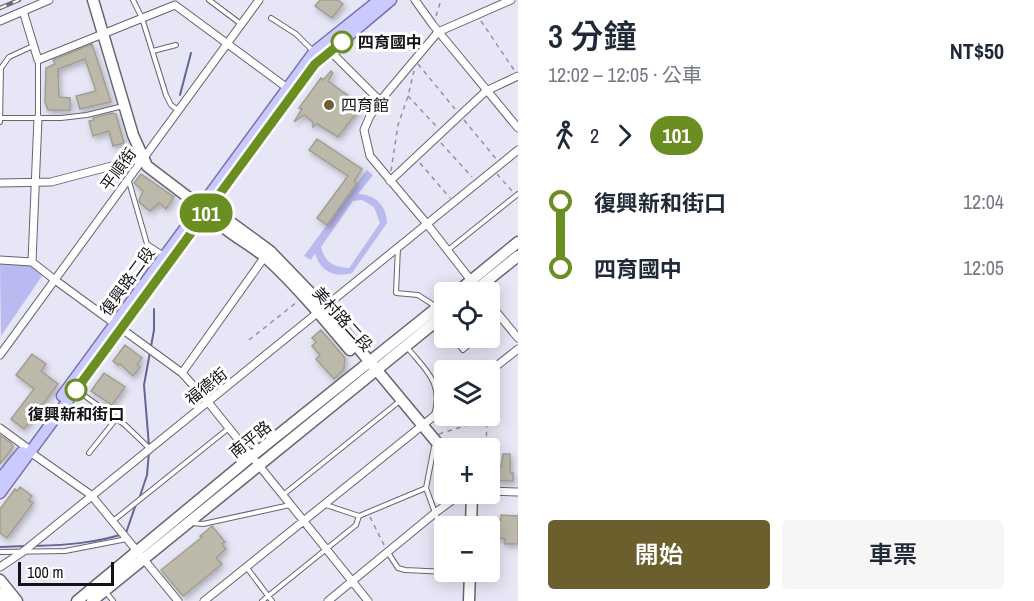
<!DOCTYPE html>
<html lang="zh-TW">
<meta charset="utf-8">
<style>
:root{--surface:#fff;--page:#f6f6f7;--text:#1f2937;--muted:#747a83;--accent:#6b602d}
body{margin:0;font-family:"Archivo Narrow","Noto Sans TC",sans-serif;background:var(--page);color:var(--text);height:100vh;display:flex;flex-direction:column;font-size:22px;white-space:nowrap}
*{box-sizing:border-box;margin:0}
p{font-size:20px;color:var(--muted)}
.icon{flex:none;width:33px;height:33px;fill:none;stroke:currentColor;stroke-width:2;stroke-linecap:round;stroke-linejoin:round}
.map{position:relative;flex:1;overflow:hidden}
.details{display:flex;flex-direction:column;background:var(--surface);width:516px}
.details>*{flex:none}
.badge{padding:0 12px;border-radius:20px;font-size:21px;line-height:39px}
.tools{position:absolute;left:434px;top:282px;display:grid;gap:12px}
.tools a{display:grid;place-items:center;width:66px;height:66px;border-radius:6px;background:var(--surface);box-shadow:0 3px 15px #0003;font-size:30px}
.scale{position:absolute;left:18px;bottom:15px;width:96px;box-sizing:border-box;padding-left:6px;border:3px solid #121217;border-top:0;font-size:16px;line-height:21px;white-space:nowrap;color:#121217;-webkit-text-stroke:4px #fff;paint-order:stroke}
.map>.badge{position:absolute;translate:-50% -50%;box-shadow:0 0 0 3px #fff}
.legs{display:flex;align-items:center;gap:9px;height:66px;padding:0 30px;font-size:20px}
.legs p{margin-inline-start:auto}
.headline{display:flex;align-items:center;justify-content:space-between;height:102px;padding:0 30px}
h1{font-size:33px;font-weight:600;line-height:45px}
.cta{display:flex;gap:12px;margin-top:auto;padding:12px 30px}
.cta a{flex:1;height:69px;border-radius:6px;background:var(--accent);color:#fff;font-size:24px;font-weight:600;line-height:69px;text-align:center}
.cta a+a{background:var(--page);color:var(--text)}
ul{padding:0 30px;list-style:none}
li{display:flex;align-items:center;gap:21px;height:66px;font-size:22px}
li i{display:grid;place-items:center;width:9px;height:100%;margin:0 8px;background:currentColor}
li i::after{content:'';width:15px;height:15px;margin:-8px;border:4px solid;border-radius:50%;background:var(--surface)}
li p{margin-inline-start:auto}
li:first-child i{background:linear-gradient(#0000 50%,currentColor 0)}
li:last-child i{background:linear-gradient(currentColor 50%,#0000 0)}
main{display:flex;flex:1;min-height:0}
.map>svg:first-child{display:block}
.green{fill:#babaf1;fill-rule:evenodd}
.lines{fill:none;stroke-linecap:round;stroke-linejoin:round}
.stream{stroke:#666594;stroke-width:2}
.building{fill:#bcb9aa;stroke:#a19e90;stroke-width:1.5;filter:url(#shadow)}
.lane-casing{stroke:#656572;stroke-width:6}
.street-casing{stroke:#656572;stroke-width:9}
.secondary-casing{stroke:#656572;stroke-width:13}
.primary-casing{stroke:#7472ae;stroke-width:13}
.path{stroke:#92929e;stroke-width:1.5;stroke-dasharray:4.5 4.5;stroke-linecap:butt}
.lane{stroke:#fff;stroke-width:4}
.street{stroke:#fff;stroke-width:7}
.secondary{stroke:#fff;stroke-width:10}
.primary{stroke:#cbcaff;stroke-width:10}
.rail-casing{stroke:#6b6b75;stroke-width:4.5}
.rail{stroke:#fff;stroke-width:2;stroke-dasharray:7;stroke-linecap:butt}
.line-1-casing{stroke:#fff;stroke-width:14}
.line-1{stroke:#6b8e23;stroke-width:9}
.stop-1-dot{fill:#fff;stroke:#6b8e23;stroke-width:3}
.poi-dot{fill:#6b602d;stroke:#fff;stroke-width:2}
.labels{text-anchor:middle;dominant-baseline:central;stroke-width:6;stroke-linejoin:round;paint-order:stroke}
.stop-label{font-size:16px;font-weight:bold;fill:#121217;stroke:#fff;text-anchor:start}
.poi-label{font-size:16px;fill:#121217;stroke:#fff;text-anchor:start}
.street-label{font-size:16px;fill:#121217;stroke:#fff}
</style>
<main>
<div class="map">
<svg width="518" height="601" viewBox="0 0 518 601">
<defs>
<filter id="shadow"><feDropShadow dx="2" dy="3" stdDeviation="3" flood-color="#0004"/></filter>
</defs>
<rect width="100%" height="100%" fill="#e6e6f6"/>
<!-- green -->
<path class="green" d="M367,170l6,5 -15,19c17,0 29,12 29,29l-35,50c-17,5 -32,-1 -37,-20l-4,7 -7,-4zM362,200l12,7 6,16 -31,45c-15,-1 -24,-5 -28,-21l32,-46z
M0,263l30,2 12,11 -41,60z"/>
<g class="lines">
<!-- stream -->
<path class="stream" d="M180,95l11,-42
M149,446l-5,-61 10,-55v-21
M139,499l8,-24 2,-23
M35,546c31,-1 62,-3 91,-13l10,-29
M0,547l26,-1"/>
</g>
<!-- building -->
<path class="building" d="M320,0h18l5,4 -11,14 -17,-12z
M92,44l19,58 -31,7 -4,-13 20,-5 -11,-32 -27,10 1,28 11,1v12h-22l-3,-8 1,-34 9,-4 -2,-4z
M331,71l2,2 -5,8 30,22 -3,4 4,3 -21,27 -21,-13 -4,3v-5l-9,-7 -10,7 8,-13 -3,-1 22,-30 2,2z
M112,113l4,1 8,29 -11,3 -4,-15 -16,5 -4,-15 5,-1 -1,-2z
M317,139l45,30 -8,12 3,2 -30,42 -10,-7 31,-42 -39,-26z
M141,174l33,23 -8,12 -7,-6 -9,8 -10,-8 -1,-3 4,-9 -9,-8z
M321,330l24,28 -1,11 -10,10 -18,-20 4,-4 -8,-9 4,-4 -4,-4z
M125,345l17,13 -5,7 3,2 -7,9 -13,-12 -2,1 -5,-4z
M32,354l14,10 -5,7 17,13 -34,45 -13,-10 23,-30 -18,-14z
M104,373l21,14 -13,18 -21,-14z
M0,435l11,8 2,4 -13,17z
M503,454h7v19h3v8l-24,-1v-8h4v-5h8z
M20,487l12,9 -3,4 4,3 -26,35 -7,-5v-24l15,-20 2,2z
M501,515l17,1v28h-13v-5l-7,-1v-19l3,1z
M212,526l13,16 -3,2 4,5 -10,9 6,6 -39,32 -22,-26 41,-33 -2,-1z"/>
<g class="lines">
<defs>
<path id="lane" d="M133,0l9,18 24,77 5,10 7,5
M209,0l32,24
M271,18l25,16 18,18
M153,51l23,-6
M38,60v57
M0,118h61l26,-3 36,-9
M0,122l1,-54 8,-11 24,-11
M128,178l19,66 17,11
M398,247l-2,46 22,2 17,11
M448,250l70,-56
M453,338l10,12 14,-12
M406,346c19,24 38,36 28,69
M78,391l47,34 24,23
M89,453l27,-34
M426,488l12,33 6,6
M283,495l118,-95
M326,505l33,11 67,-28 8,-41
M113,521l116,-93
M192,523l11,1 87,-19
M387,551l11,17 7,2 64,3
M0,552l65,-1 62,-12
M247,568l25,33
M106,592l7,9
M262,601l94,-76 3,-9"/>
<path id="street" d="M415,0l18,25 85,103
M23,11l15,49 137,-55 115,85
M0,21l49,-21
M330,51l50,50
M390,181l96,-90 32,-15
M0,183l51,-1 91,-24
M0,260l32,2 23,18 127,93 26,29 160,199
M32,262l6,-144
M473,283l-46,-59 -57,-68 -6,-26 6,-14 10,-15 58,-69 73,-32
M489,303l29,35
M0,355l259,-355
M489,372l29,-23
M182,373l84,-118
M0,428l26,19
M30,452l61,43 87,106
M489,491l29,1
M0,567l24,-16 494,-401
M204,601l240,-193
M328,601l107,-88 19,-14 11,-5"/>
<path id="secondary" d="M93,0l40,135 14,31 54,41 17,6 52,38 55,57 119,143
M208,210c13,21 38,31 57,47 31,28 58,61 85,93
M457,292l61,-50
M473,292l45,-36
M471,526l1,-32
M0,580l17,21
M0,594l6,7
M77,601l175,-145 192,-154
M92,601l352,-286
M469,601l1,-29"/>
<path id="primary" d="M62,396l252,-344 65,-52
M0,479l22,-27
M0,493l315,-429 76,-64"/>
</defs>
<!-- lane casing -->
<use href="#lane" class="lane-casing"/>
<!-- street casing -->
<use href="#street" class="street-casing"/>
<!-- secondary casing -->
<use href="#secondary" class="secondary-casing"/>
<!-- primary casing -->
<use href="#primary" class="primary-casing"/>
<!-- path -->
<path class="path" d="M436,16l5,-16
M481,21l33,49
M418,64l37,45
M408,96l29,31
M464,120l33,40
M441,143l31,34
M420,163l30,35
M391,171l7,-46 10,-29 6,-25
M497,174l15,17
M249,340l48,-38
M439,434l48,-15 -1,29
M370,517l15,30"/>
<!-- lane -->
<use href="#lane" class="lane"/>
<!-- street -->
<use href="#street" class="street"/>
<!-- secondary -->
<use href="#secondary" class="secondary"/>
<!-- primary -->
<use href="#primary" class="primary"/>
<defs>
<path id="rail" d="M0,8l19,-8"/>
</defs>
<!-- rail casing -->
<use href="#rail" class="rail-casing"/>
<!-- rail -->
<use href="#rail" class="rail"/>
</g>
<g class="lines">
<defs>
<path id="line-1" d="M76,390l239,-326 27,-22"/>
</defs>
<!-- line-1 casing -->
<use href="#line-1" class="line-1-casing"/>
<!-- line-1 -->
<use href="#line-1" class="line-1"/>
</g>
<!-- markers -->
<g class="stop-1-dot">
<circle cx="342" cy="42" r="10"/>
<circle cx="76" cy="390" r="10"/>
</g>
<circle class="poi-dot" cx="329" cy="105" r="6"/>
<g class="labels">
<!-- stop labels -->
<g class="stop-label">
<text x="358" y="42">四育國中</text>
<text x="76" y="414" text-anchor="middle">復興新和街口</text>
</g>
<!-- poi labels -->
<g class="poi-label">
<text x="341" y="105">四育館</text>
</g>
<!-- street labels -->
<g class="street-label">
<text transform="translate(118 169) rotate(-54)">平順街</text>
<text transform="translate(127 281) rotate(-54)">復興路二段</text>
<text transform="translate(343 319) rotate(48)">美村路二段</text>
<text transform="translate(206 386) rotate(-39)">福德街</text>
<text transform="translate(250 439) rotate(-39)">南平路</text>
</g>
</g>
</svg>
<div class="tools">
<a><svg class="icon" aria-label="locate" viewBox="0 0 24 24"><circle cx="12" cy="12" r="6"/><path d="M12 2v4M12 18v4M2 12h4M18 12h4"/></svg></a>
<a><svg class="icon" aria-label="layers" viewBox="0 0 24 24"><path d="M12 4l9 5-9 5-9-5zM3 14l9 5 9-5"/></svg></a>
<a>+</a>
<a>−</a>
</div>
<div class="scale">100 m</div>
<b class="badge" style="left:206px;top:213px;background:#6b8e23;color:#fff">101</b>
</div>
<section class="details">
<div class="headline"><div><h1>3 分鐘</h1><p>12:02 – 12:05 · 公車</p></div><b>NT$50</b></div>
<div class="legs"><svg class="icon" aria-label="walk" viewBox="0 0 24 24"><circle cx="13" cy="4" r="2"/><path d="M13 8l-2 6 4 7M11 14l-3 7M7 12l3-4h3l4 4"/></svg>2<svg class="icon" aria-label="forward" viewBox="0 0 24 24"><path d="M9 5l7 7-7 7"/></svg><b class="badge" style="background:#6b8e23;color:#fff">101</b></div>
<ul>
<li><i style="color:#6b8e23"></i><b>復興新和街口</b><p>12:04</p></li>
<li><i style="color:#6b8e23"></i><b>四育國中</b><p>12:05</p></li>
</ul>
<div class="cta"><a>開始</a><a>車票</a></div>
</section>
</main>
